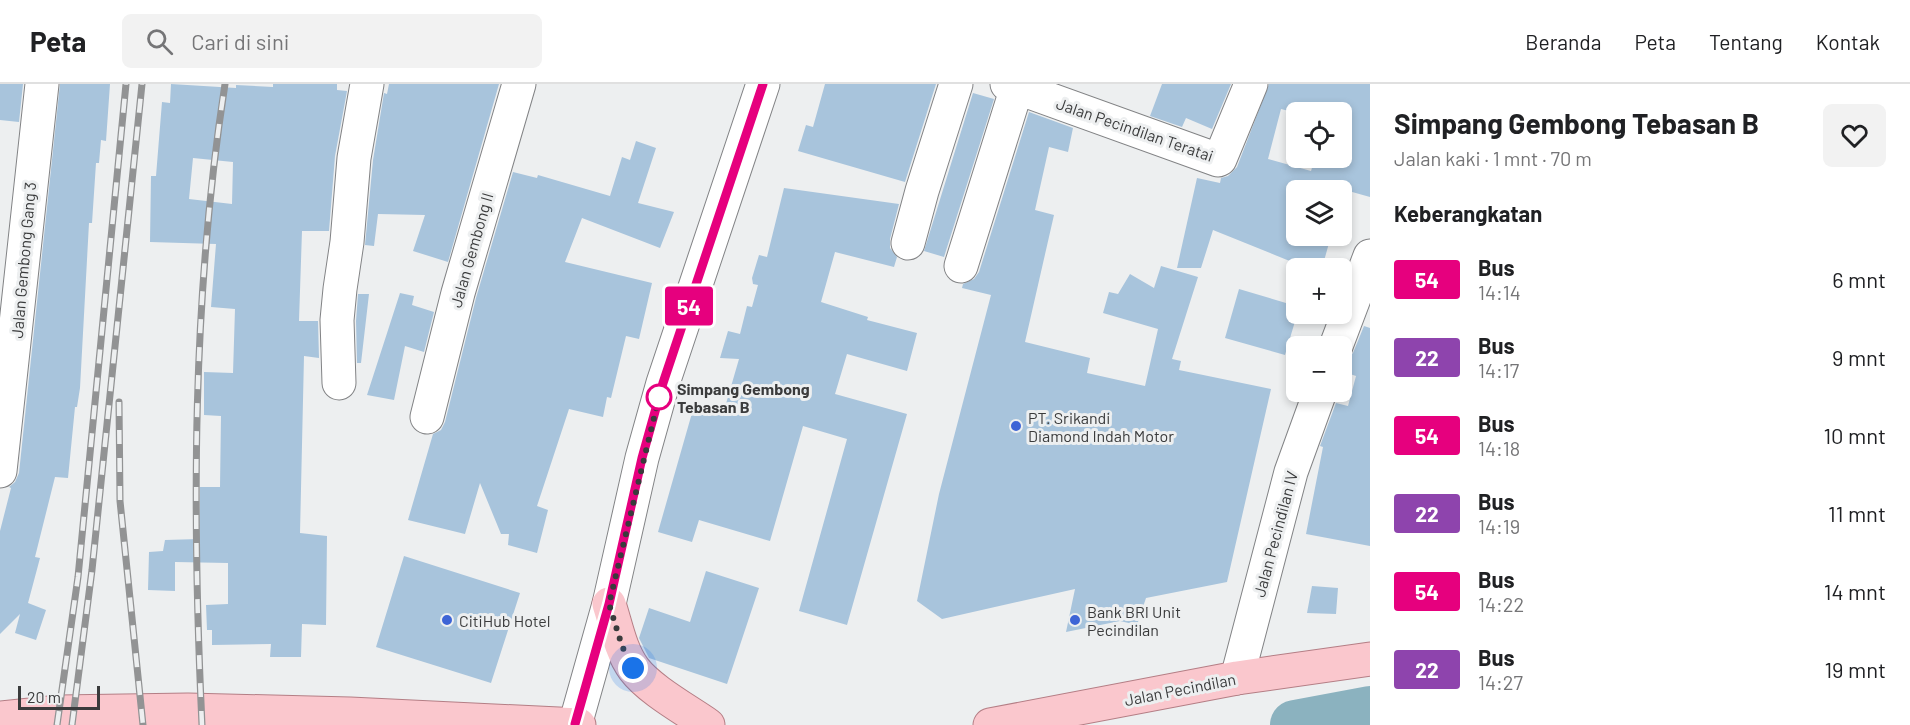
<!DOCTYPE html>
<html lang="id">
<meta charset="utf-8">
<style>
:root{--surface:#fff;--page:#f2f2f2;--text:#202124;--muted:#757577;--line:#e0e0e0}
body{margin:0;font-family:Barlow,sans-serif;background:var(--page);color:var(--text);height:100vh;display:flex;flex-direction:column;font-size:22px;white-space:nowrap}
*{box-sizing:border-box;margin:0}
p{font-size:20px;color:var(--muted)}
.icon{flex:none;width:33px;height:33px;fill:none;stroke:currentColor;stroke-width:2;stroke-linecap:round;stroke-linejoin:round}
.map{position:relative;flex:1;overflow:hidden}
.drawer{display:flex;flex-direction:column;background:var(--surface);width:540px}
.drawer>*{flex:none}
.badge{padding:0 12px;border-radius:4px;font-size:21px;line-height:39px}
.fabs{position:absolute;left:1286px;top:18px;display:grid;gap:12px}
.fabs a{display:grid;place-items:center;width:66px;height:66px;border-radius:9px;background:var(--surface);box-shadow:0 3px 9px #0003;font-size:30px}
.scale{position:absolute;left:18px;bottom:15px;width:82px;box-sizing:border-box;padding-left:6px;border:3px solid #3a3b3c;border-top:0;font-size:16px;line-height:21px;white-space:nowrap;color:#3a3b3c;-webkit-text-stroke:4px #edeff0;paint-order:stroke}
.you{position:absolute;width:30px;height:30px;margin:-15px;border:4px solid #fff;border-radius:50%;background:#1a73e8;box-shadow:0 0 0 9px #1a73e833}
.map>.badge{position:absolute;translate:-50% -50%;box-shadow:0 0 0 3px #fff}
h2{padding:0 24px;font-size:22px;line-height:54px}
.round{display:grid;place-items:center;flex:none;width:63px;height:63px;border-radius:9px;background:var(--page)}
.head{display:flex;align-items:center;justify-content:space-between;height:102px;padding:0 24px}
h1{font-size:28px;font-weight:700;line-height:45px}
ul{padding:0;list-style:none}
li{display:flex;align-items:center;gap:18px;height:78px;padding:0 24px}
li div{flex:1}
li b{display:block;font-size:22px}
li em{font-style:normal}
li .badge{min-width:66px;font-weight:700;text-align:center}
header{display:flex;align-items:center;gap:36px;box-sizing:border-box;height:84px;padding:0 30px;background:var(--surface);border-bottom:2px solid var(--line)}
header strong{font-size:28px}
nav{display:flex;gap:33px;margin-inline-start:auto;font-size:21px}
.search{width:420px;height:54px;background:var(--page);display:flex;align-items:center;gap:15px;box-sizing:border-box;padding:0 21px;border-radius:9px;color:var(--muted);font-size:22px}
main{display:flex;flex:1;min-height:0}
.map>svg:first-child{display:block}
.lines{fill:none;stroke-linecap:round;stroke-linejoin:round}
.river{stroke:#8bb2bf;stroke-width:50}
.building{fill:#a8c4dc;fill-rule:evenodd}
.minor-casing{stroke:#828385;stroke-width:35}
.major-casing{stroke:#b47e85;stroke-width:35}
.minor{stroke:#fff;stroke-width:33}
.major{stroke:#fac7cd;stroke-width:33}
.rail-casing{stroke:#929394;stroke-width:7}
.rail{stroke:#edeff0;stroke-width:4.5;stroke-dasharray:14;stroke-linecap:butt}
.line-casing{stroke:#fff;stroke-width:14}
.line{stroke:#e6007e;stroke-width:9}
.walk{stroke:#3a3b3c;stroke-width:6;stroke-dasharray:0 10.8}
.stop-dot{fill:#fff;stroke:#e6007e;stroke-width:3}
.poi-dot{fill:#3d64d6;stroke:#edeff0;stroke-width:2}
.labels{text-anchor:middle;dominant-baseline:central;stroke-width:6;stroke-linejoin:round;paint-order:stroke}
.street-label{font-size:16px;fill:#3a3b3c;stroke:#edeff0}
.stop-label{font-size:16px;font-weight:bold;fill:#3a3b3c;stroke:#edeff0;text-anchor:start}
.poi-label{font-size:16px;fill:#3a3b3c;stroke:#edeff0;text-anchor:start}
</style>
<header>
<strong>Peta</strong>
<div class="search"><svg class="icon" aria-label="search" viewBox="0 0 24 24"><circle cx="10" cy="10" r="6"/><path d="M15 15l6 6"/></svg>Cari di sini</div>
<nav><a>Beranda</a><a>Peta</a><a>Tentang</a><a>Kontak</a></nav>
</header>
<main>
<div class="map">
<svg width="1370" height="641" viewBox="0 0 1370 641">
<rect width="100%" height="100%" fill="#edeff0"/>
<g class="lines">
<!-- river -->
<path class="river" d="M1295,641l75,-14"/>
</g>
<!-- building -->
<path class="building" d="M0,0h23l-4,38 -19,-2z
M60,0h50l-4,57 -5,-1 -2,23h-3l-4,60h-3l-9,165 -3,19h-2l-7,71 -13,-1 -20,80 5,1 -12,45 18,7 -10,30 -21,-7 5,-19 -20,20v-103l11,-43 -2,-1 6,-5 4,-9z
M171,0l65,4v-3l37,2v-3h64v6l10,1 -12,65 -6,75h-27l-3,90h19l1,37 -15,-2 -4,177 27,3 -1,89 -24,-1 -1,33h-31l1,-13 -59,1v-15h-5l-1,-25 22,-1v-41l-53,-1v29l-27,-1 1,-38 14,-1 2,-11 34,-1 1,-52h20l1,-71 -17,-1v-43l29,1 2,-64 -24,-2 5,-63 -66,-2 1,-66h5l6,-74 8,1zM193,74l40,4 -1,42 -43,-5z
M389,0h110l-51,178 -35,-11 12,-36 -47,-1 -4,32 -9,-1 8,-85 11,-67 3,1z
M825,0h111l-31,98 -107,-31 8,-26 7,2z
M1162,0h69l-19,45 -26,-11 -4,9 -32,-11z
M1269,0h101v113l-25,-7h-49v46h35l-9,32h-15l-94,-38 -12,38h-24l20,-90 23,5 1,-5 7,-2 9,-9zM1281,25l12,3h48v53l-26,-7 -4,13 -43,-12z
M973,9l21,6 -50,158 -20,-6z
M1029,28l44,16 -5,24 -19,-5 -14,63 19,5 -29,127 65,16 -3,15 58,13 13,-57 -55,-16 6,-21 9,2 12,-20 24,14 7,-22 37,11 -26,82 9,2 -2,9 92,19 -44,193 -81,16 -9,27 -17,-4 -54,11 9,-43 -133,30 -25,-18 22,-107 52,-199 -29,-7 1,-4 11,-5 5,-7z
M636,57l20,7 -18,55 36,9 -14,36 -78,-30 -17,44 87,21 -13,56 -13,-3 -15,62 -4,-1 -4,20 -34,-8 -32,97 11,4 -11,43 -29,-8 1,-11h-8l-21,-51 -15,51 -57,-14 25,-86 8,-4 4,-8 31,-124 37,-126 24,6 1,-3 72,21 12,-39 8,3z
M784,104l115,16 -9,35v9l7,9 -3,10 -59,-15 -14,50 47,15 -1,3 50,13 -10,38 -60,-17 -12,40 72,20 -60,211 -48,-14 48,-172 -44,-13 -33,115 -71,-21 -7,22 -34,-10 36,-126 29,8 16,-55 -19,-1 8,-27 12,3 7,-28 5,1 6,-22 -5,-1 -1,-6 7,-23 8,2z
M1239,205l57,17v12l-11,37 -60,-17z
M400,209l14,3 -2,9 22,7 -10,40 -19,-6 -11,54 -27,-5z
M358,210h11l-8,69h-4l-1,-42z
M1364,242l6,2v218l-64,-12 17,-87 -3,-1 16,-43 12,3 8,-30 -15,-5v-7l12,-11z
M404,472l116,37 -29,90 -115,-36z
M706,487l53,17 -32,96 -78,-26 -10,-20 10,-30 41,14z
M1312,502l26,2 -2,26 -29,-1z"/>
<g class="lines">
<defs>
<path id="minor" d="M1007,0l211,76 2,-1 31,-75
M908,159l14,-52 34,-107
M961,182l56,-179
M1336,262l34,-90
M339,299l-2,-63 3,-31 7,-47 7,-84 13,-74
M427,333l31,-124 61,-209
M0,387l42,-387
M1237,594l54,-206 29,-80
M575,641l34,-121 33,-146 21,-75 100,-299"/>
<path id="major" d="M609,520c7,21 11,46 25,65 16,21 51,40 74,56
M0,634l59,-6 129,-2 162,4 229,11
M990,641l247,-47 133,-19"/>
</defs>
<!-- minor casing -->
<use href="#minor" class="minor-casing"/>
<!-- major casing -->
<use href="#major" class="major-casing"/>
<!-- minor -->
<use href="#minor" class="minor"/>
<!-- major -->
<use href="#major" class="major"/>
<defs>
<path id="rail" d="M119,318l1,99 23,224
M57,641l21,-148 48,-493
M72,641l20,-155 50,-486
M202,641c-10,-214 -10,-428 23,-641"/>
</defs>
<!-- rail casing -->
<use href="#rail" class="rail-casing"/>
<!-- rail -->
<use href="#rail" class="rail"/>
</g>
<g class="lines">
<defs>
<path id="line" d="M575,640l34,-120 33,-146 21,-75 100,-299"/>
</defs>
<!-- line casing -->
<use href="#line" class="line-casing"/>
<!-- line -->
<use href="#line" class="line"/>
<!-- walk -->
<path class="walk" d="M633,584l-11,-22 -13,-42 50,-207"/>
</g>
<!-- markers -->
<circle class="stop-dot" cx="659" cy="313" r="12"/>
<g class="poi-dot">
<circle cx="1016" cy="342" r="6"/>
<circle cx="447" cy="536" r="6"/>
<circle cx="1075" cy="536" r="6"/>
</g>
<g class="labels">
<!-- street labels -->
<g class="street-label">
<text transform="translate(1135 45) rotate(19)">Jalan Pecindilan Teratai</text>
<text transform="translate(471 166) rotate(-74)">Jalan Gembong II</text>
<text transform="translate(23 176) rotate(-85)">Jalan Gembong Gang 3</text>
<text transform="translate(1275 450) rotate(-75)">Jalan Pecindilan IV</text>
<text transform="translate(1180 605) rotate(-11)">Jalan Pecindilan</text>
</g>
<!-- stop labels -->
<g class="stop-label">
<text x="677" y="304">Simpang Gembong<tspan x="677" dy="18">Tebasan B</tspan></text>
</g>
<!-- poi labels -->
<g class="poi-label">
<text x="1028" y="333">PT. Srikandi<tspan x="1028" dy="18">Diamond Indah Motor</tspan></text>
<text x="1087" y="527">Bank BRI Unit<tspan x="1087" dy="18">Pecindilan</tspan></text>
<text x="459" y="536">CitiHub Hotel</text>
</g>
</g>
</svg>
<div class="fabs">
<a><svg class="icon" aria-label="locate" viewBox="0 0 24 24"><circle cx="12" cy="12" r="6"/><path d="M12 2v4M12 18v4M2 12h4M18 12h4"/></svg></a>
<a><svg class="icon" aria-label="layers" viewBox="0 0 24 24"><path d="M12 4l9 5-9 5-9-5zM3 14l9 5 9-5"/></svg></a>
<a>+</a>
<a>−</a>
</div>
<div class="scale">20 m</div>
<div class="you" style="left:633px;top:584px"></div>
<b class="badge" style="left:689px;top:222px;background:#e6007e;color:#fff">54</b>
</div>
<section class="drawer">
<div class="head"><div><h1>Simpang Gembong Tebasan B</h1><p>Jalan kaki · 1 mnt · 70 m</p></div><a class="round"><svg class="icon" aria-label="heart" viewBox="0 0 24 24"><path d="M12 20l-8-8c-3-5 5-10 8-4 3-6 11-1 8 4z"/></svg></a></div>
<h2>Keberangkatan</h2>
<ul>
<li><span class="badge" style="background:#e6007e;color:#fff">54</span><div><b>Bus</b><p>14:14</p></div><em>6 mnt</em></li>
<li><span class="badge" style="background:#8e44ad;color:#fff">22</span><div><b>Bus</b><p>14:17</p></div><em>9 mnt</em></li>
<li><span class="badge" style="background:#e6007e;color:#fff">54</span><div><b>Bus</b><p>14:18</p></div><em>10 mnt</em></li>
<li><span class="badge" style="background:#8e44ad;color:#fff">22</span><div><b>Bus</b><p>14:19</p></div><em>11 mnt</em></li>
<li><span class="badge" style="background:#e6007e;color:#fff">54</span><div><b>Bus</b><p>14:22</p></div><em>14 mnt</em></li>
<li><span class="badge" style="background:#8e44ad;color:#fff">22</span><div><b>Bus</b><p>14:27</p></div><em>19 mnt</em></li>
</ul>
</section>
</main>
